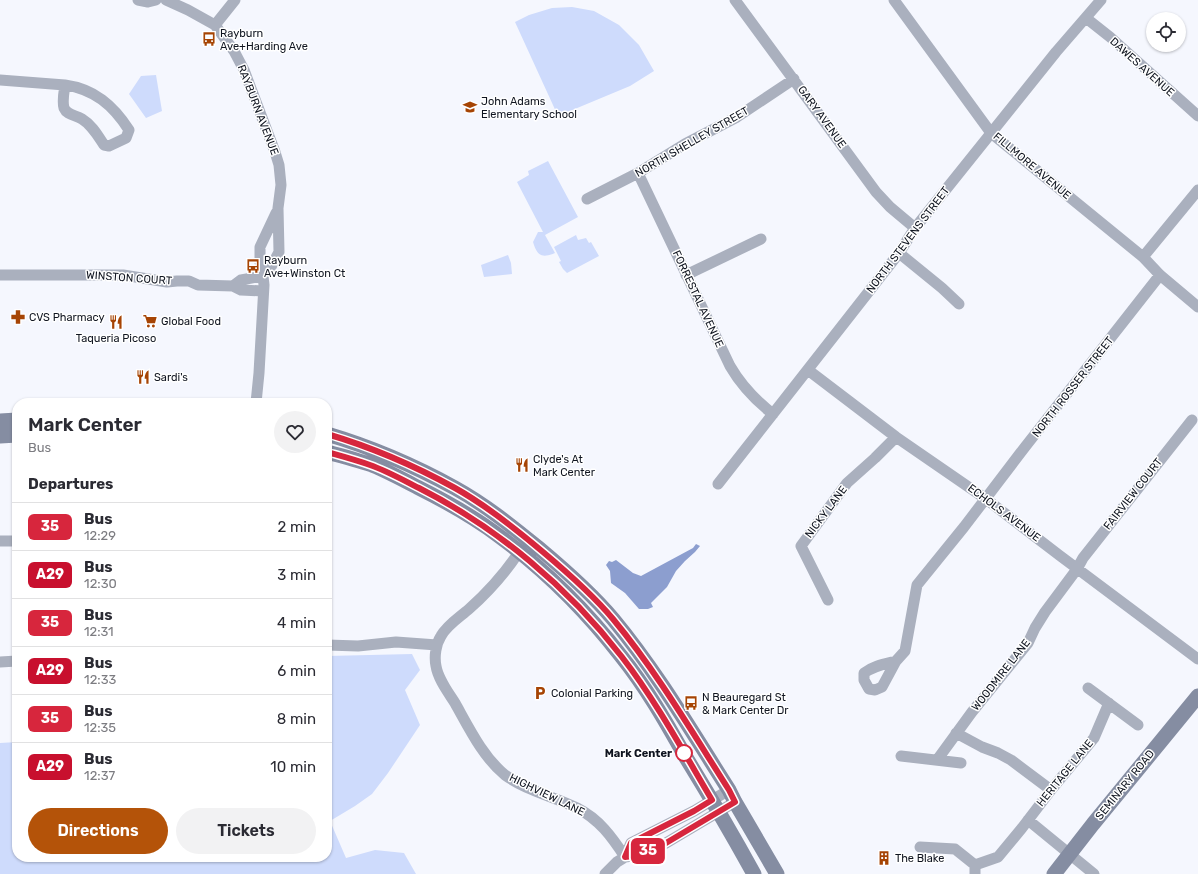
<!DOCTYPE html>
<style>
:root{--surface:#fff;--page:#f2f2f3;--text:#2b2b33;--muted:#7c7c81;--line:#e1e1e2;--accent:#b45309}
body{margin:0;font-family:Rubik,sans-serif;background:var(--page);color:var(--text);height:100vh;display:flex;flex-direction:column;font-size:15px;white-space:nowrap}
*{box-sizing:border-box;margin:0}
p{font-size:13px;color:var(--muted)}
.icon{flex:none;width:22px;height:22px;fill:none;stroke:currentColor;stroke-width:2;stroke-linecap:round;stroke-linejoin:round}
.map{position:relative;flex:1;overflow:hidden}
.side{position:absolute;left:12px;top:398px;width:320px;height:464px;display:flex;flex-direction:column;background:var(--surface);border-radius:16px;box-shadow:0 1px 3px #0004}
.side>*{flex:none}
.badge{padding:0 8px;border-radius:6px;font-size:14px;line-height:26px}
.controls{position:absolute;left:1146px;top:12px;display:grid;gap:8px}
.controls a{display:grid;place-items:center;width:40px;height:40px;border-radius:50%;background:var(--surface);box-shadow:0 1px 3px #0004;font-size:20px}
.map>.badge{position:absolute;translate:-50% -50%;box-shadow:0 0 0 2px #fff}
h2{padding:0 16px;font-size:15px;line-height:36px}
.round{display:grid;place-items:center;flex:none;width:42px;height:42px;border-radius:21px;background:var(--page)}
.headline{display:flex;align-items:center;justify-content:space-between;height:68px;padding:0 16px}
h1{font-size:19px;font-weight:600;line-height:30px}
.primary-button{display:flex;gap:8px;margin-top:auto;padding:8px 16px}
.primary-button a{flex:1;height:46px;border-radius:24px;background:var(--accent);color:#fff;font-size:16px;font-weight:600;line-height:46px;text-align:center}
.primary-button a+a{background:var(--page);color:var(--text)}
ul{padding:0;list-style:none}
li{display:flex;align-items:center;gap:12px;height:48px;padding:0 16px;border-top:1px solid var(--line)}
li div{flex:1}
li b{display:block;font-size:15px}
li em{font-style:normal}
li .badge{min-width:44px;font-weight:700;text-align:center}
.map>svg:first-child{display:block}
.green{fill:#cedbfc}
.water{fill:#8c9ecf}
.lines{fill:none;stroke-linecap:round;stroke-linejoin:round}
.street{stroke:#aab0be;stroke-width:11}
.secondary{stroke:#858da2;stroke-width:15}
.line-casing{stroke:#fff;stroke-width:9}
.line{stroke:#d7263d;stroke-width:6}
.stop-dot{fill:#fff;stroke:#d7263d;stroke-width:2}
.labels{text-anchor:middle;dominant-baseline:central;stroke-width:3;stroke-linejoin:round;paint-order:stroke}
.poi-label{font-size:11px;fill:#101520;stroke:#fff;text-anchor:start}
.street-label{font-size:11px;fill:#101520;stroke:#fff}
.stop-label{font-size:11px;font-weight:bold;fill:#101520;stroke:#fff;text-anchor:end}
</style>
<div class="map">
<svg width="1198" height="874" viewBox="0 0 1198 874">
<rect width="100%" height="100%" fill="#f5f7fe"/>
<!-- green -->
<path class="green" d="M572,7l22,4 25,14 20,20 15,26 -24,15 -72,30 -43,-94 14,-7 23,-7z
M156,75l6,36 -16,7 -17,-24 12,-18z
M548,161l30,56 -33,18 10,18c-14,6 -18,2 -22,-11l5,-10h5l-26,-50 12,-7 -1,-4z
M576,235l2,5 8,-2 3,5 2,-1 8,14 -32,17 -4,-4 -4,-7 2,-1 -7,-14z
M508,255l3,8 1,11 -28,3 -3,-12z
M412,654l8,16 -15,20 15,35 -32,48 -16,21 -17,12 -25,15 16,37 29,-8 29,3 12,21h-416v-131l17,-1v115h310v-201z"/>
<!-- water -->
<path class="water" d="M696,544l4,2 -5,6 -10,9 -9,10 -9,16 -16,16 2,4 -5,2h-9l-14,-16 -14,-10 -1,-12 -4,-6 3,-4 3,1 4,-2 17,13 8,3 52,-28z"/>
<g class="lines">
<!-- street -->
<path class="street" d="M138,0l10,2 8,-2
M166,0l22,10 27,15 11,15 8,11 10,19 31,82 4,13 2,20 -3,23 1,44 -8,15 -8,9
M735,0l141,192 14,15 25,21
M894,0l97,133 152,124 17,18 38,32
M1086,18l24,19 88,79
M215,25l20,-25
M0,80l65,5
M65,85c29,4 48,20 64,45l-3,8 -17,8 -5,-1c-6,-9 -12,-20 -22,-26 -7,-4 -15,-4 -18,-11 -2,-7 0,-16 1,-23z
M638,173l92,193c11,19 25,34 43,48
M587,199l51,-26 47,-29 52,-27 57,-38
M899,253l43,35 17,16
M1143,257l55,-67
M0,275h123l44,7 10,-1h12l9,4 35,1 8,4 22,1
M686,275l75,-36
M233,286l8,-6 22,-4
M808,370l88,67 90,62 73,56 139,104
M256,403l3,-30 5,-88 -1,-9 -3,-14v-15l16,-34
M718,484l181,-231 16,-25 141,-176 45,-52
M0,541h17
M519,552c-14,21 -31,40 -50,57 -9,8 -22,16 -28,27 -5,8 -7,20 -5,30 2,13 12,26 19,37 14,25 28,54 50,72 22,16 48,21 72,33 22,11 35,29 48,49
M828,600l-27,-54 46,-63 28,-25 21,-21
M327,645l31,1 38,-4 41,3
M896,661c-12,3 -23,5 -32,12v7l5,9 6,1 7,-3 14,-26 9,-10 12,-66 47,-58 61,-80 135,-172
M0,662l17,-1
M1088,688l50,37
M956,733l26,14 16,6 13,7 40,30
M901,756l60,7
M937,760l35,-48 56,-69 7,-15 10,-16 32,-43 6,-11 109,-138
M1028,820l66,54
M920,847l35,2 20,16v9
M625,857l6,-14 63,-32 35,-21
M975,865l23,-8 24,-29 29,-38 43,-52 15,-35
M605,874l12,-12 8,-5 16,-2 25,-12 69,-41"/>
<!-- secondary -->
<path class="secondary" d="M0,421l17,-1
M327,434c44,13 88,32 128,54 31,17 59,40 86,62 25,21 51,44 72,69 44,53 79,113 116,171l6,12 42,72
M0,436l17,-1
M327,452c15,4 30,8 45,13 15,6 30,14 45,22 28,14 57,30 82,49 46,34 88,76 122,120 25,31 45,66 64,100 24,39 47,78 69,118
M1054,874l39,-50 105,-128"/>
</g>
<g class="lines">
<defs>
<path id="line" d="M327,434c44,13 88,32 128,54 32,18 61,41 88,64 25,21 50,43 70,67 44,53 79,113 116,171l6,12 -69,41 -25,12 -16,2 6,-14 63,-32 18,-11c-29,-49 -56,-99 -90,-143 -54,-70 -124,-129 -203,-169 -16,-8 -32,-17 -49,-23 -14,-5 -29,-9 -43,-13"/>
</defs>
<!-- line casing -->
<use href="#line" class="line-casing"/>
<!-- line -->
<use href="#line" class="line"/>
</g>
<!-- icons -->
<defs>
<symbol id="bus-bare" viewBox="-9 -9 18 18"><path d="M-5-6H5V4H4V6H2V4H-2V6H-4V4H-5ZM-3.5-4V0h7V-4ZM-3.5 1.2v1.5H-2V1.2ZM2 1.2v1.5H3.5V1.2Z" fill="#a64404" stroke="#fff" stroke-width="2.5" paint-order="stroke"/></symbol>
<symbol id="school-bare" viewBox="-9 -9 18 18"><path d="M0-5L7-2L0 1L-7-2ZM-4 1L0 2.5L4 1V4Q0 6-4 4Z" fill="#a64404" stroke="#fff" stroke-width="2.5" paint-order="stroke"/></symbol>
<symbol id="pharmacy-bare" viewBox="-9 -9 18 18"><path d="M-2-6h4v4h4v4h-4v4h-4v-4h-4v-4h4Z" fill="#a64404" stroke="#fff" stroke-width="2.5" paint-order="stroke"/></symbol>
<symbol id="supermarket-bare" viewBox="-9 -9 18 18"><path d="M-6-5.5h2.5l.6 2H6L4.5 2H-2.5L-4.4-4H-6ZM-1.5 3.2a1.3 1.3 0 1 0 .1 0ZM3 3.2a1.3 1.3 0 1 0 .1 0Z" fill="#a64404" stroke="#fff" stroke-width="2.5" paint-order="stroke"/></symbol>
<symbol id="restaurant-bare" viewBox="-9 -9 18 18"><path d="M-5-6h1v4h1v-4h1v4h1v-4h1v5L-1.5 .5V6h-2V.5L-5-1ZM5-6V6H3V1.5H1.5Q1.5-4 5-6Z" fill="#a64404" stroke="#fff" stroke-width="2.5" paint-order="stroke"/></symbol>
<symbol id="parking-bare" viewBox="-9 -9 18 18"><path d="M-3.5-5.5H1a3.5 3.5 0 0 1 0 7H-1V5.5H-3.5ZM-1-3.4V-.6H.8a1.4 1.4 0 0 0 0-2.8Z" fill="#a64404" stroke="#fff" stroke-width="2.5" paint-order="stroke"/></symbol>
<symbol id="building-bare" viewBox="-9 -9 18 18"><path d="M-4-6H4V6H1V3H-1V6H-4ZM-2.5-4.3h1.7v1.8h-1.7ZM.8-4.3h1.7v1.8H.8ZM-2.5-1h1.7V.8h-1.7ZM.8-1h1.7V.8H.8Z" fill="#a64404" stroke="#fff" stroke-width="2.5" paint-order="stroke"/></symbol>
</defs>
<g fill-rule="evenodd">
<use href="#bus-bare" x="199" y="29" width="20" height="20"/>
<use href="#school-bare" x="460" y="97" width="20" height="20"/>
<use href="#bus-bare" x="243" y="256" width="20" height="20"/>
<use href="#pharmacy-bare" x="8" y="307" width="20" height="20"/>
<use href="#supermarket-bare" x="140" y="311" width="20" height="20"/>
<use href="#restaurant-bare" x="106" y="312" width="20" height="20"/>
<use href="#restaurant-bare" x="133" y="367" width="20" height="20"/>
<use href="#restaurant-bare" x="512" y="455" width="20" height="20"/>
<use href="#parking-bare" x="530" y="683" width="20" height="20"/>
<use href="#bus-bare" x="681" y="693" width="20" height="20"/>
<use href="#building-bare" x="874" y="848" width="20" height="20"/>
</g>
<!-- markers -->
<circle class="stop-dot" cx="684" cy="753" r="8"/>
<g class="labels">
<!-- poi labels -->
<g class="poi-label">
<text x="220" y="33">Rayburn<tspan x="220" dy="13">Ave+Harding Ave</tspan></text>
<text x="481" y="101">John Adams<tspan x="481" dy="13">Elementary School</tspan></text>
<text x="264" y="260">Rayburn<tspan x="264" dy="13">Ave+Winston Ct</tspan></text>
<text x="29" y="317">CVS Pharmacy</text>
<text x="161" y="321">Global Food</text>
<text x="116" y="338" text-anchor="middle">Taqueria Picoso</text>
<text x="154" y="377">Sardi's</text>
<text x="533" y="459">Clyde's At<tspan x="533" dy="13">Mark Center</tspan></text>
<text x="551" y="693">Colonial Parking</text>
<text x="702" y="697">N Beauregard St<tspan x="702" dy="13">&amp; Mark Center Dr</tspan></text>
<text x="895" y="858">The Blake</text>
</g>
<!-- street labels -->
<g class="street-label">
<text transform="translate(1142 67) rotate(42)">DAWES AVENUE</text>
<text transform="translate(258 110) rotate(69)">RAYBURN AVENUE</text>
<text transform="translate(822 117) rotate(54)">GARY AVENUE</text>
<text transform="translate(692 142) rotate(-30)">NORTH SHELLEY STREET</text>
<text transform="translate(1032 166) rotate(40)">FILLMORE AVENUE</text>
<text transform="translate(908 240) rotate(-53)">NORTH STEVENS STREET</text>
<text transform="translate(129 278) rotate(4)">WINSTON COURT</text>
<text transform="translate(698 299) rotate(65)">FORRESTAL AVENUE</text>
<text transform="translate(1073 387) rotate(-52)">NORTH ROSSER STREET</text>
<text transform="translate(1133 494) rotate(-52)">FAIRVIEW COURT</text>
<text transform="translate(826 512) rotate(-53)">NICKY LANE</text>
<text transform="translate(1004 513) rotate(37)">ECHOLS AVENUE</text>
<text transform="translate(1001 675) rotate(-52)">WOODMIRE LANE</text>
<text transform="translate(1065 773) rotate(-51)">HERITAGE LANE</text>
<text transform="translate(1125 785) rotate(-51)">SEMINARY ROAD</text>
<text transform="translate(547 795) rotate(26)">HIGHVIEW LANE</text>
</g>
<!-- stop labels -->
<g class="stop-label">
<text x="672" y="753">Mark Center</text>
</g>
</g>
</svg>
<div class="controls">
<a><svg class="icon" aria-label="locate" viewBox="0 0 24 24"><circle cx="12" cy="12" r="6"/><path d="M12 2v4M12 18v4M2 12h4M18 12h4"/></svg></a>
</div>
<b class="badge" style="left:648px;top:851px;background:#d7263d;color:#fff">35</b>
<section class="side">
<div class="headline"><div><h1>Mark Center</h1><p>Bus</p></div><a class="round"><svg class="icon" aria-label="heart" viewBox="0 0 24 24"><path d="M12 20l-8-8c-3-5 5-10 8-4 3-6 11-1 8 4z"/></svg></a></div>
<h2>Departures</h2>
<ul>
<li><span class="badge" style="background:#d7263d;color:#fff">35</span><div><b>Bus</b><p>12:29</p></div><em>2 min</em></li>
<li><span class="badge" style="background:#c8102e;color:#fff">A29</span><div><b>Bus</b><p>12:30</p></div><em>3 min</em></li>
<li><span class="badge" style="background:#d7263d;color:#fff">35</span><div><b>Bus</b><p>12:31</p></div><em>4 min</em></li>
<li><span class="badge" style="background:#c8102e;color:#fff">A29</span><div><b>Bus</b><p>12:33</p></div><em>6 min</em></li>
<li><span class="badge" style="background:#d7263d;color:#fff">35</span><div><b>Bus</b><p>12:35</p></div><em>8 min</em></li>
<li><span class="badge" style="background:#c8102e;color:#fff">A29</span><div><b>Bus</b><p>12:37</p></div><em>10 min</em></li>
</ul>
<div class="primary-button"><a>Directions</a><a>Tickets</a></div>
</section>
</div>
